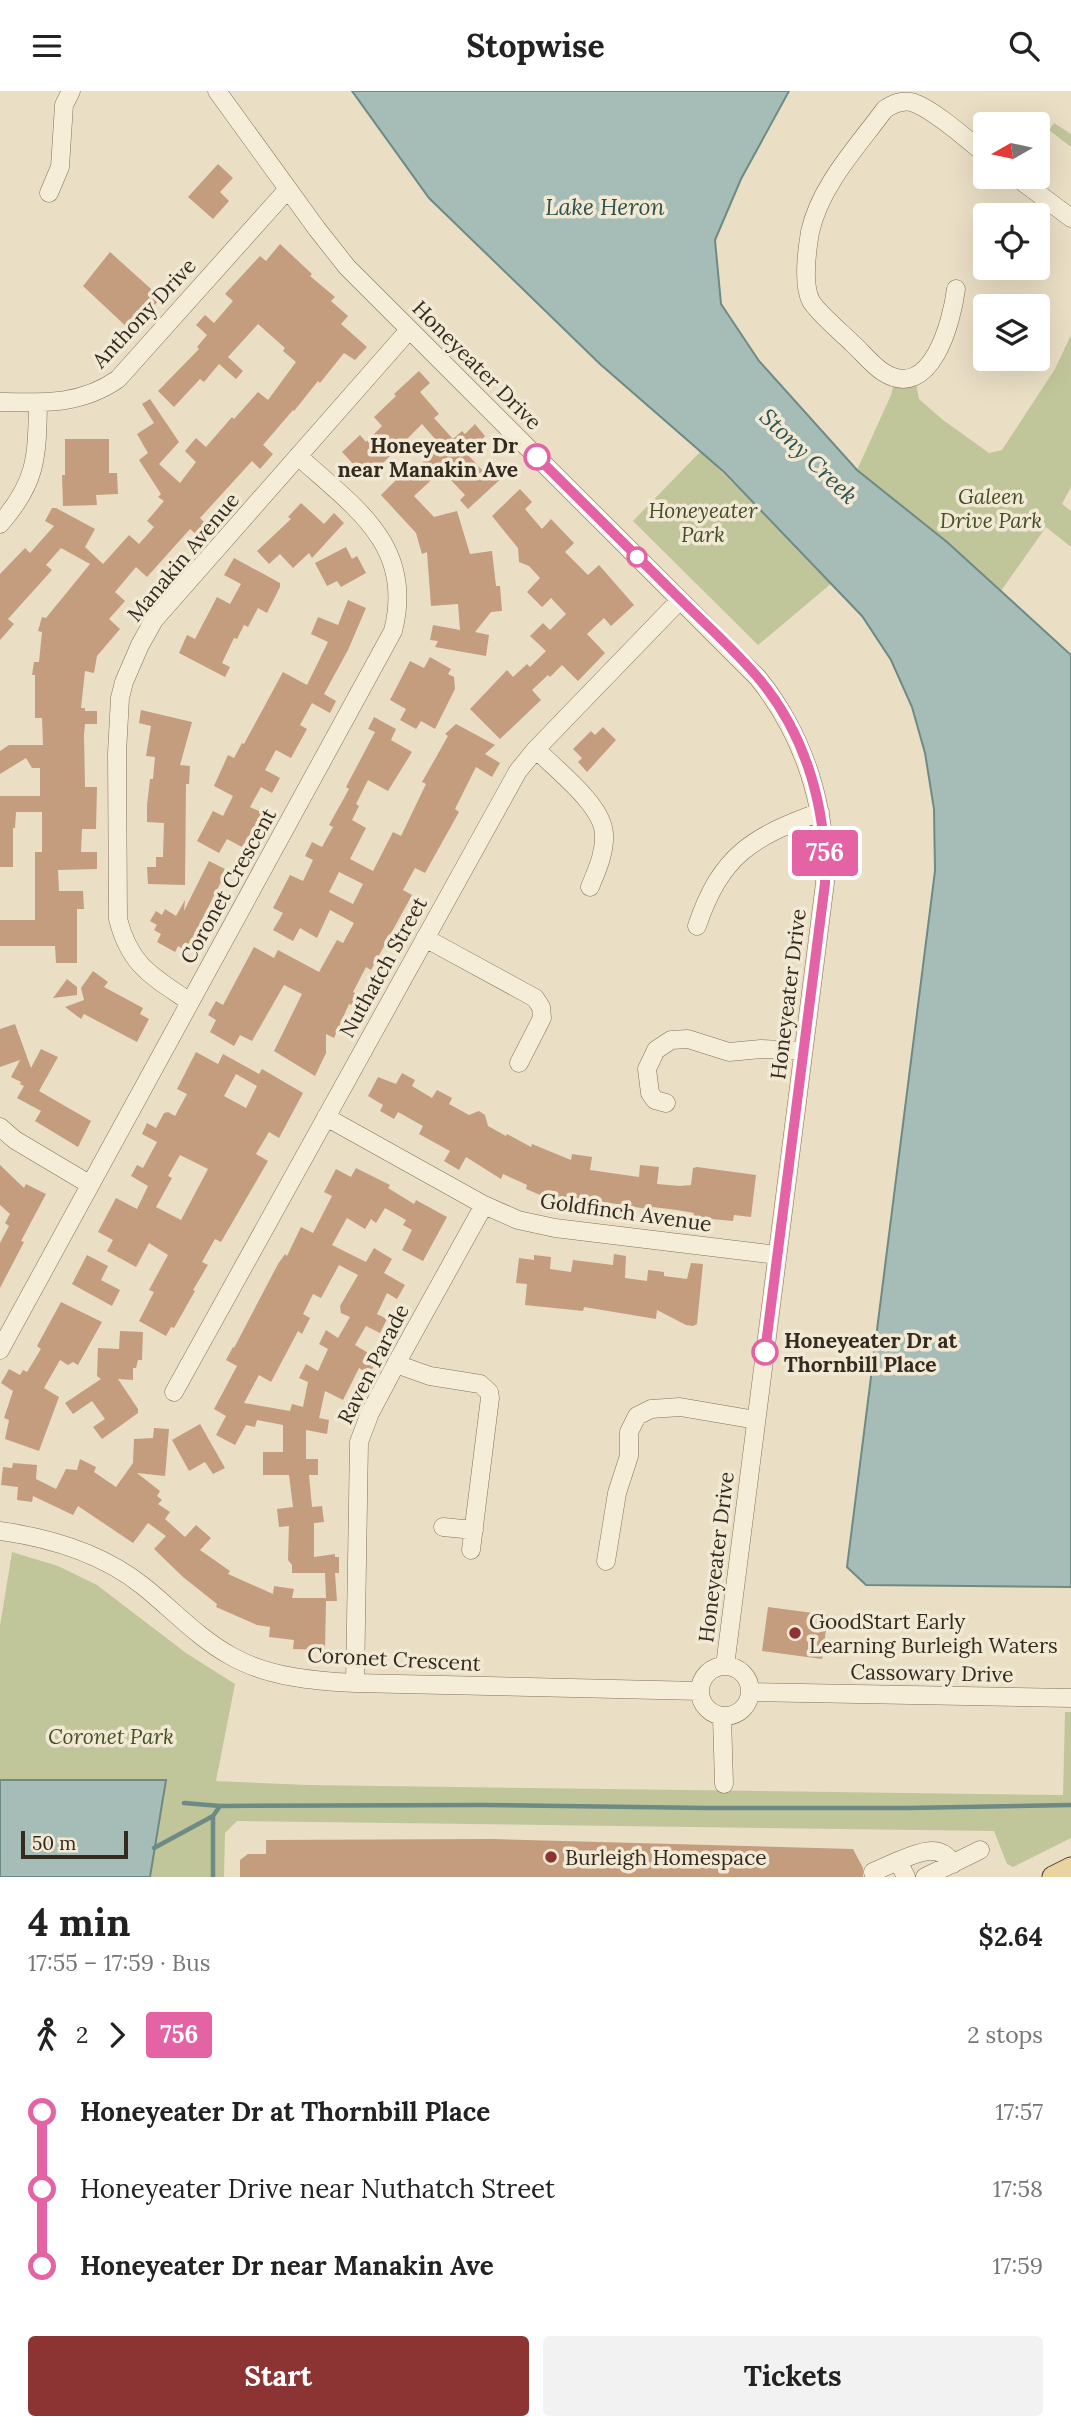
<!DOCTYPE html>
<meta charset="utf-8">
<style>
:root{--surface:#fff;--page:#f2f2f2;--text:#222;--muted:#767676;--accent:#8c3333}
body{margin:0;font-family:Lora,serif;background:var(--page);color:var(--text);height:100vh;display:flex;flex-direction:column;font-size:26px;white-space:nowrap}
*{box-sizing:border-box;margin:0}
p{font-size:23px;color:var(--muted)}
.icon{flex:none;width:38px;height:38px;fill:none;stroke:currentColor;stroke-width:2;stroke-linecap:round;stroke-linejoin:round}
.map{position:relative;height:1786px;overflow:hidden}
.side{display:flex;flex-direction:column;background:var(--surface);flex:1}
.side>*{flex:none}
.badge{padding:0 14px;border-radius:5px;font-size:24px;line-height:46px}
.needle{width:46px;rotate:261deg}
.tools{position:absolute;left:973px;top:21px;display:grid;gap:14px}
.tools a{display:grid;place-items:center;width:77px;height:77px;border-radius:7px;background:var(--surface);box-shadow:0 7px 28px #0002;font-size:35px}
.scale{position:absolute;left:21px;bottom:18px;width:107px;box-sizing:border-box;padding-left:7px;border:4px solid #342a1f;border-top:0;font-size:19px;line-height:24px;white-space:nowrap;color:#342a1f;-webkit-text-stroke:5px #f2e9d4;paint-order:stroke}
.map>.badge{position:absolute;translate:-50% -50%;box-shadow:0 0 0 4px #fff}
.legs{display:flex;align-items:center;gap:10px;height:77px;padding:0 28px;font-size:23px}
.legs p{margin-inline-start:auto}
.head{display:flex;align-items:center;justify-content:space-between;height:119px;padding:0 28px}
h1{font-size:38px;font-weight:700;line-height:52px}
.cta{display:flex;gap:14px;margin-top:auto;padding:14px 28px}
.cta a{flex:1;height:80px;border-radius:7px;background:var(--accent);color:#fff;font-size:28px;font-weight:700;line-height:80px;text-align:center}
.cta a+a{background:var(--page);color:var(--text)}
ul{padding:0 28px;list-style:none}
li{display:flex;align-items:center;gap:24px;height:77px;font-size:26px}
li i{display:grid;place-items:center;width:10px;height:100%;margin:0 9px;background:currentColor}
li i::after{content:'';width:18px;height:18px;margin:-9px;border:5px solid;border-radius:50%;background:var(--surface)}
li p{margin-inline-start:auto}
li:first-child i{background:linear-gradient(#0000 50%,currentColor 0)}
li:last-child i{background:linear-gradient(currentColor 50%,#0000 0)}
header{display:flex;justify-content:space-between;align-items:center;height:91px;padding:0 28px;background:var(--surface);font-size:32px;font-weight:700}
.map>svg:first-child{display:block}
.green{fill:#c1c69a}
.water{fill:#a6bdb7;stroke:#6e8a84;stroke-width:2}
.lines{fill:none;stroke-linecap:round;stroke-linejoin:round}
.stream{stroke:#6e8a84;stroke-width:4.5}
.building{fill:#c49c7e;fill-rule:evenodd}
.minor-casing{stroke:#83715d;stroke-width:19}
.major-casing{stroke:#514030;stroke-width:23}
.minor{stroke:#f5edd7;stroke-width:18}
.major{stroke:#e9d3a0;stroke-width:21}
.line-1-casing{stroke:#fff;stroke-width:16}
.line-1{stroke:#e463a4;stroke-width:10}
.stop-1-dot{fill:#fff;stroke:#e463a4;stroke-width:3.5}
.poi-dot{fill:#8c3333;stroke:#f2e9d4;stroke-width:2.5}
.labels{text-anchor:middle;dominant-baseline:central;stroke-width:7;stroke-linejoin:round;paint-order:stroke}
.street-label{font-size:21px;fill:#342a1f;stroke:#f2e9d4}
.stop-label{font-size:21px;font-weight:bold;fill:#342a1f;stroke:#f2e9d4;text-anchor:end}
.park-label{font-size:21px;font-style:italic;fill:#444f28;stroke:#f2e9d4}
.poi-label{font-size:21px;fill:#342a1f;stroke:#f2e9d4;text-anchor:start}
.water-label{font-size:23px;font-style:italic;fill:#305251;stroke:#f2e9d4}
</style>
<header><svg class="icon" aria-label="menu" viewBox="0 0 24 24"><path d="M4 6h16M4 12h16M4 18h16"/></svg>Stopwise<svg class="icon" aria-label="search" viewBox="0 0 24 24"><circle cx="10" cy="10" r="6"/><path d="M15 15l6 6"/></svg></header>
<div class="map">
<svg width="1071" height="1786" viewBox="0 0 1071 1786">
<rect width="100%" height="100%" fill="#eadfc5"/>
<!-- green -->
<path class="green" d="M1054,32l17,11v13l-22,-17z
M1071,244v152l-9,17 9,7v36l-25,-20 -45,64 -54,-49 -90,-72 34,-75 3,-12h22l3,16 24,21 46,33 13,-3 53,-81z
M701,360l131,132 -74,62 -125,-124z
M12,1461l46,14 39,19 89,68 49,31 -19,97 93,4 754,10 2,-83h6v126l-58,29 -6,-3 -13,-33 -757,-10 -12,12 -1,44h-224v-251z"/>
<!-- water -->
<path class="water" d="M352,0h437l-48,88 -26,61 6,64 38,57 98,109 90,72 124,113v932l-205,-2 -19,-18 88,-696 -1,-62 -9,-56 -13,-46 -21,-47 -29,-44 -138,-144 -124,-108 -171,-166z
M0,1689h166l-16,97h-150z"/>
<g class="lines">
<!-- stream -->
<path class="stream" d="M184,1712l36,3
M154,1757l59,-32
M213,1786v-61l7,-10 262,-1 225,3h201l163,-3"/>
</g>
<!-- building -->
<path class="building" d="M218,73l15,14 -13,14 9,9 -16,18 -25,-22z
M280,153l32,30 -2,2 25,21 -4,4 17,15 -7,8 26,23 -12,13 -11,-7 -24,30 -2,-2 -24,30 -1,-1 -30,35 10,9 -13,15 -8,-8 -52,57 8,8 -9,11 -9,-8 -43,48 -11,-10 -21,25 10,9 -16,18 11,10 -23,27 -3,17 -9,-2 -4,37h4v3h12v13h-12l-1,11 1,52h12l-1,42h-14l-1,23h16v17l-39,1 1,21h24l1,18h-7v54h-21l-1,-17h-55v-26h35v-68h7v-40h-26l-1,16h-2v39h-13v-71h40v-28h-8l-6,-10 -26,16v-23l9,-6h34l-1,-27h-7v-43h-3l2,-13h5l3,-30 -4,-1 4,-14 4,1 44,-54 -29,-16 -15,17 6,5 -44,49 6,5 -14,16v-66l25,-26 5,5 24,-27 -9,-5 7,-13h4l39,21 -10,18 18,17 26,-29 10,9 15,-17 -7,-6 17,-20 -6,-4 3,-3 -22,-34 9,-7 -11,-19 17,-11 -12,-19 8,-5 29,43 -20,22 21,19 16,-21 -11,-11 11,-13 10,9 26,-30 2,2 24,-27 10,8 28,-38 -13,-11 2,-3 -27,-24 -30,33 15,14 -7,8 -17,-15 -15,18 -4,-3 -26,28 -16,-16 41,-42 -2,-2 10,-12 -11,-10 9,-10 9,8 19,-22 -8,-7 35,-38 6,5z
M110,161l51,46 -30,33 -48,-45z
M419,280l11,12 -10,9 19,22 -5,4 19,21 9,-8 3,3 10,-10 10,12 -17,19 16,17 10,-9 11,12 -37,34 -8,-9 5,-5 -18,-19 -2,2 -6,-5 -25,23 20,21 23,-6 13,43 22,-3 4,35h4l2,25 -11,1 -16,20 14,3 -3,21 -51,-9 3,-6 -8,-1 3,-15 27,5 -2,-26 -27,2 -4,-54 -5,2 -6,-21 -35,-38 18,-18 4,3 23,-21 -4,-5 14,-14 -14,-16 -55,55 -25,-27 18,-17 6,7 16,-16 -8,-9 22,-21 -2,-2z
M65,348h44v34h8l1,21 -22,1 1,10 -34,1 -1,-31h3z
M520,398l12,13 -7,7 17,20 9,-10 23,24 -9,9 23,23 11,-10 35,40 -23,21 -7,-8 -17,16 18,19 -27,28 -16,-16 -12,12 -2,-2 -16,15 9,10 -41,39 -30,-30 37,-39 6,7 14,-13 3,3 16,-16 -16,-15 13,-13 7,7 16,-16 -15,-16 -9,9 -15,-15 13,-14 -11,-12 -10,-4 -1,-14 -26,-32z
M301,412l23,21 10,-11 10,10 -32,35 -3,-5 -16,15 -13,-14 -11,10 -12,-13 34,-32 -3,-2z
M346,456l6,12 5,-3 9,17 -25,14 -4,-6 -10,5 -12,-23z
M234,467l46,25v4l-13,26 -9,-5 -10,19 -4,-2 -7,14 -3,-1 -12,25 8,4 -5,10 -46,-24 8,-18 8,4 22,-42 13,7 11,-20 -17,-9z
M348,509l18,8 -18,42 -24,44 12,7 -6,12 -18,-10 -12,22 7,4 -16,29 -15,-8 -11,20 15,8 -8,15 -11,-6 -11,20 13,6 -21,34 -15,-8 -8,14 -22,-12 16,-30 10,5 10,-20 -19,-10 14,-31 6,3 8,-15 2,1 39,-72 24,13 21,-43 -17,-8 7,-17 20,8z
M430,566l21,12 -3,5 6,3 1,12 -20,40 -14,-8 -5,8 -16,-9 6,-11 -16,-9 20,-39 14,7z
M141,619l51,12 -12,43 10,1 -1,18h-3l-1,101 -37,-1 -1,-17h9v-10h7l1,-34 -17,-1v-17l3,-26h3l2,-22 -9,-1 5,-30 -12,-3z
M374,626l22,12 -5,11 21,12 -24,39 -20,-11 -12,24 3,2 -7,14 14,8 -16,31 23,12 20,-39 8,4 25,-52 -4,-2 26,-46 -3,-2 11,-10 39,21 -10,9 15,9 -8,14 -16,-10 -21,42 4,3 -34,61 -10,-5 -12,22 9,5 -41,75 -5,-3 -13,25 6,3 -6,11 -4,-2 -15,34 -8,-4v19l-11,23 -41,-25 28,-57 -18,-9 -32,56 -12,-6 -6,11 -24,-14 6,-12 -8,-5 8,-14 7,4 31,-58 20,11 4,-8 41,22 18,-32 6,3 11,-20 -24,-13 -13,28 -17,-10 -7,13 -20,-11 10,-17 -10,-5 17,-33 13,6 10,-21 -8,-4 7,-14 10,5 11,-20 -4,-2 20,-36 -3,-2 29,-55 -7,-3zM339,781l24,12 -10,20 -24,-12z
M603,636l13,13 -29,32 -9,-10 4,-4 -9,-9 18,-18 4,4z
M209,770l18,9 -41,81 -8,-5 -3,6 -18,-10 4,-8 -7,-4 3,-5 -7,-4 6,-10 6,4 3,-6 11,7 9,-16 -1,11z
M93,880l15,11 -4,5 39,21 -3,6 9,5 -12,23 -53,-28 -3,5 -16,-12 19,-7 -3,-12z
M67,888l10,8v8l-24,3z
M15,933l16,44 10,-19 17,8 -19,34 52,30 -13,26 -43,-26 6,-10 -24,-13 7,-12 -4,-2 1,-2 -10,-5 9,-17 -20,7v-38z
M196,961l22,12 5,-10 36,20 3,-5 41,24 -24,45 -10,-6 -13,22 12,7 -47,81 -6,-3 -13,23 6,3 -15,25 2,1 -21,37 -3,-1 -5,9 -27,-15 15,-29 -5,-2 19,-35 -19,-12 -13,24 -29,-16 6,-11 -15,-8 18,-34 21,11 11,-23 -17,-10 6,-11 6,3 14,-26 -15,-8 5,-11 9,5 8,-15 4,-1 7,4 12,-22 -10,-5zM236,983l21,12 -11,22 -22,-12zM180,1064l28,14 -27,51 -25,-13 16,-29 -4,-2z
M402,982l13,7 -3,6 20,12 5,-8 15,8 -3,6 20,11 10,-4 6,4 3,11 18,10 1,-2 24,13 1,-3 39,16 1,-6 20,3 -2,13 49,7 1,-12 19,2 -2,17 23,2 11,-1 2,-17 4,-1 59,8 -5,42 -17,-2 -1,6 -22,-2 -18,-2 1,-4 -17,-3 -24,-3v3l-73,-12 -35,-1 -19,-8 1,-4 -24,-11 -2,5 -35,-22 -7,13 -15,-9 6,-10 -31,-17 4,-8 -25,-14 -4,7 -14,-8 3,-6 -15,-9 10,-19 18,7z
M0,1074l24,23 2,-4 20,10 -25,47 3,1 -24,46v-45l9,-17 -4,-3 5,-9 -10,-9z
M356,1077l34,17 -2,3 26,16 2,-4 31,17 -24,44 -21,-11 10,-20 -9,-5 3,-5 -21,-12 -9,15 -5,-4 -6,10 -18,-11 -15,27 34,17 8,-14 18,11 -8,14 21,12 -8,14 -10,-6 -10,21 10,5 -7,14 -14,-7 -11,19 23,14 -9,15 -10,-6 -16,32 -18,-9 -6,27 10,2 -2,14 -21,-4v29h12v16h-9l3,32 10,-1 2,16 -10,1v34l21,-3v3h4v16h-4l2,28h-11l-1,49 -32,-1 1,-9 -25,-3 1,-10 -13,-2 -41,-18 1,-3 -34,-27 -29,-28 12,-13 -18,-13 -15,20 -55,-37 -5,9 -40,-19 -1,6 -15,-2 1,-13 -17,-2 2,-18 9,1 1,-5 24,2 -1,14 20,10 10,-20 11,1 3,-11 16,8 -2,5 22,15 17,-24 1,-24 19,-1 1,-10 15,1 -4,47 -28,-3 23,18 -3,5 5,4 -4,4 12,8 -5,7 20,18 11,-12 15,13 -11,12 30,21 -2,3 45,20 1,-8 20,3 -2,9h34l-1,-25h-33v-8l-4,-5 1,-34 -10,1 -2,-18 16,-2 -4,-32h-26v-23h20v-27l-26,-5 -2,7 -9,-2 -11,20 -19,-10 10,-19 -12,-7 23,-43 -11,-6 7,-13 1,1 44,-84 7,-10 2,2 14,-29 12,6 19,-37 -8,-4 12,-23 15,8zM339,1174l19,10 -18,31 1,7 9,4 -12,21 -12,-8 -7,14 9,5 -10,22 -12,-7 -7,14 9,4 -5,25 -11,-3 -2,7 -46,-8 15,-28 12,7 27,-51 4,3 8,-16 -7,-4 10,-20 8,4z
M614,1163l12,2 -1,22 22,3 1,-11 16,2v4l23,3 4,-16 12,1 -6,60 -4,2 -7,-1 -29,-15 -1,9 -72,-12 -1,4 -58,-6 2,-21 -11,-1 3,-25 15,2v-5l17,2 -1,12 21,3 2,-12 40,5z
M87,1164l21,11 -7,14 19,10 -8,16 -40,-22z
M61,1211l41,20 -24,43 -5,-3 -5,3 -8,-5 -16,28 15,9 -20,54 -34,-12 4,-19 -5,-2 9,-27 -12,-8 8,-14 11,6 3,-5 4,2 14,-23 -4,-3z
M120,1240l23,1 -1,28h-4l-2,8h-3v12l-15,-1 20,30v4l-36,26 -9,-12 12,-8 -13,-18 -19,13 -8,-11 36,-24 -4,-3 1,-28 21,1z
M200,1333l25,44 -12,6 -8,-12 -16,9 -17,-31z
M768,1516l60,8 -6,44 -60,-8z
M493,1748l360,10 10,19v9h-623v-17l8,-6h18v-14z"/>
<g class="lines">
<defs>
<path id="minor" d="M217,0l100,138 30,38 411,411c47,59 69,130 67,205l-100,783
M1016,86l55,41
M49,102l11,-26 4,-62 7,-14
M956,198c-4,32 -25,114 -73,83 -11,-7 -21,-20 -31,-29 -9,-9 -36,-32 -41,-42 -9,-17 -4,-51 -1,-69 10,-46 47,-85 75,-123 8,-5 16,-9 26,-7 20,5 57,38 74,52
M0,311c43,1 81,3 118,-23l170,-190
M0,433c37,-42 37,-67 38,-121
M536,658c19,20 67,56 68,85 1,19 -7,36 -14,53
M697,835c24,-71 55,-89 123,-114
M425,847l110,60 6,9 1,11 -23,45
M190,911c-38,-26 -60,-36 -72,-83l-1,-166 3,-55 4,-16 16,-37 14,-25 255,-290
M666,1012l-11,-3 -5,-7 -3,-24 9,-19 15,-10 17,-1 41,13 32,-3 42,2
M326,1026l158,88 34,15 37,8 222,27
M0,1036l15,13 74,44
M0,1259l393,-719c22,-86 -39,-124 -95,-175
M396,1273l34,12 50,8 9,8 1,6 -19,152
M174,1301l344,-621 18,-22 144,-149
M443,1436l31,3
M0,1440c50,7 103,23 143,55 29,23 55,52 88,70 37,21 83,25 124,27l345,8
M606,1470l11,-68 12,-37v-24l8,-16 14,-7 29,-2 76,13
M700 1600a25 25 0 1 1 50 0a25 25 0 1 1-50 0Z
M355,1592l4,-241 11,-29 26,-49 88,-159
M750,1601l321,6
M722,1625l2,68
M898,1770c19,-8 42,-19 55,3
M875,1786l-2,-5 25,-11 8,16
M925,1786l55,-27"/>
<path id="major" d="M1053,1786l18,-9"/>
</defs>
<!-- minor casing -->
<use href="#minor" class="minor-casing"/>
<!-- major casing -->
<use href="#major" class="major-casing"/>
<!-- minor -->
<use href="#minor" class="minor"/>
<!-- major -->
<use href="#major" class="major"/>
</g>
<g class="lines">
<defs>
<path id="line-1" d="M537,366c47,47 94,93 140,139 28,28 58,54 83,84 47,57 67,130 65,203l-60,469"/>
</defs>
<!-- line-1 casing -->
<use href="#line-1" class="line-1-casing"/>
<!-- line-1 -->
<use href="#line-1" class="line-1"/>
</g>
<!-- markers -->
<g class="stop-1-dot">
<circle cx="537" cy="366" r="12"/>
<circle cx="637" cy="466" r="9"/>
<circle cx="765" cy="1261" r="12"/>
</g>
<g class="poi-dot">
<circle cx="795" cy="1542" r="7"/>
<circle cx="551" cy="1766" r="7"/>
</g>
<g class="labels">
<!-- street labels -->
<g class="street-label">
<text transform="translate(144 222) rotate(-47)">Anthony Drive</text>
<text transform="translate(477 274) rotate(45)">Honeyeater Drive</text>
<text transform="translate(183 466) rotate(-50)">Manakin Avenue</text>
<text transform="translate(228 795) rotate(-61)">Coronet Crescent</text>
<text transform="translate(383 876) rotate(-61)">Nuthatch Street</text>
<text transform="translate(788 903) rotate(-83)">Honeyeater Drive</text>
<text transform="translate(626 1121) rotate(8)">Goldfinch Avenue</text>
<text transform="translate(373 1273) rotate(-63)">Raven Parade</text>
<text transform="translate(716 1466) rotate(-83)">Honeyeater Drive</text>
<text transform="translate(394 1568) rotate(3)">Coronet Crescent</text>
<text transform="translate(932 1582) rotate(1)">Cassowary Drive</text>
</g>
<!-- stop labels -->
<g class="stop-label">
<text x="518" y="354">Honeyeater Dr<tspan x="518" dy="24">near Manakin Ave</tspan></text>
<text x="784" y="1249" text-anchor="start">Honeyeater Dr at<tspan x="784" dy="24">Thornbill Place</tspan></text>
</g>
<!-- park labels -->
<g class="park-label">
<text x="991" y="405">Galeen<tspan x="991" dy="24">Drive Park</tspan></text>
<text x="703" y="419">Honeyeater<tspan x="703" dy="24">Park</tspan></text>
<text x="111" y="1645">Coronet Park</text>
</g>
<!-- poi labels -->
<g class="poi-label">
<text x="809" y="1530">GoodStart Early<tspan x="809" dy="24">Learning Burleigh Waters</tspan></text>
<text x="565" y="1766">Burleigh Homespace</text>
</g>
<!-- water labels -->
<g class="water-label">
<text x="605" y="115">Lake Heron</text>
<text transform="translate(809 365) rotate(44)">Stony Creek</text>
</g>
</g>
</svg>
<div class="tools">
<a><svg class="needle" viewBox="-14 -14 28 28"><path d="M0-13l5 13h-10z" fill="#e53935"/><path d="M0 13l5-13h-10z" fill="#767676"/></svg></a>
<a><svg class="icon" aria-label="locate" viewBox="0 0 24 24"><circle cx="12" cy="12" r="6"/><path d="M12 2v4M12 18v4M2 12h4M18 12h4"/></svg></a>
<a><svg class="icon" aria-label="layers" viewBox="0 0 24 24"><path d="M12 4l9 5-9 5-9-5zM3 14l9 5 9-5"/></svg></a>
</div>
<div class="scale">50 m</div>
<b class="badge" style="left:825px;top:762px;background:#e463a4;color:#fff">756</b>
</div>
<section class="side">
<div class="head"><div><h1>4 min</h1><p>17:55 – 17:59 · Bus</p></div><b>$2.64</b></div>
<div class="legs"><svg class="icon" aria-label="walk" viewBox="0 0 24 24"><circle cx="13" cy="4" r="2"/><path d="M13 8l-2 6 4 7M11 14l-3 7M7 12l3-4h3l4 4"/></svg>2<svg class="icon" aria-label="forward" viewBox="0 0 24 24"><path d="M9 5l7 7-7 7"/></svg><b class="badge" style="background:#e463a4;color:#fff">756</b><p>2 stops</p></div>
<ul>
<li><i style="color:#e463a4"></i><b>Honeyeater Dr at Thornbill Place</b><p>17:57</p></li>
<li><i style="color:#e463a4"></i><span>Honeyeater Drive near Nuthatch Street</span><p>17:58</p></li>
<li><i style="color:#e463a4"></i><b>Honeyeater Dr near Manakin Ave</b><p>17:59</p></li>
</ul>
<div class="cta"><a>Start</a><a>Tickets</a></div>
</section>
